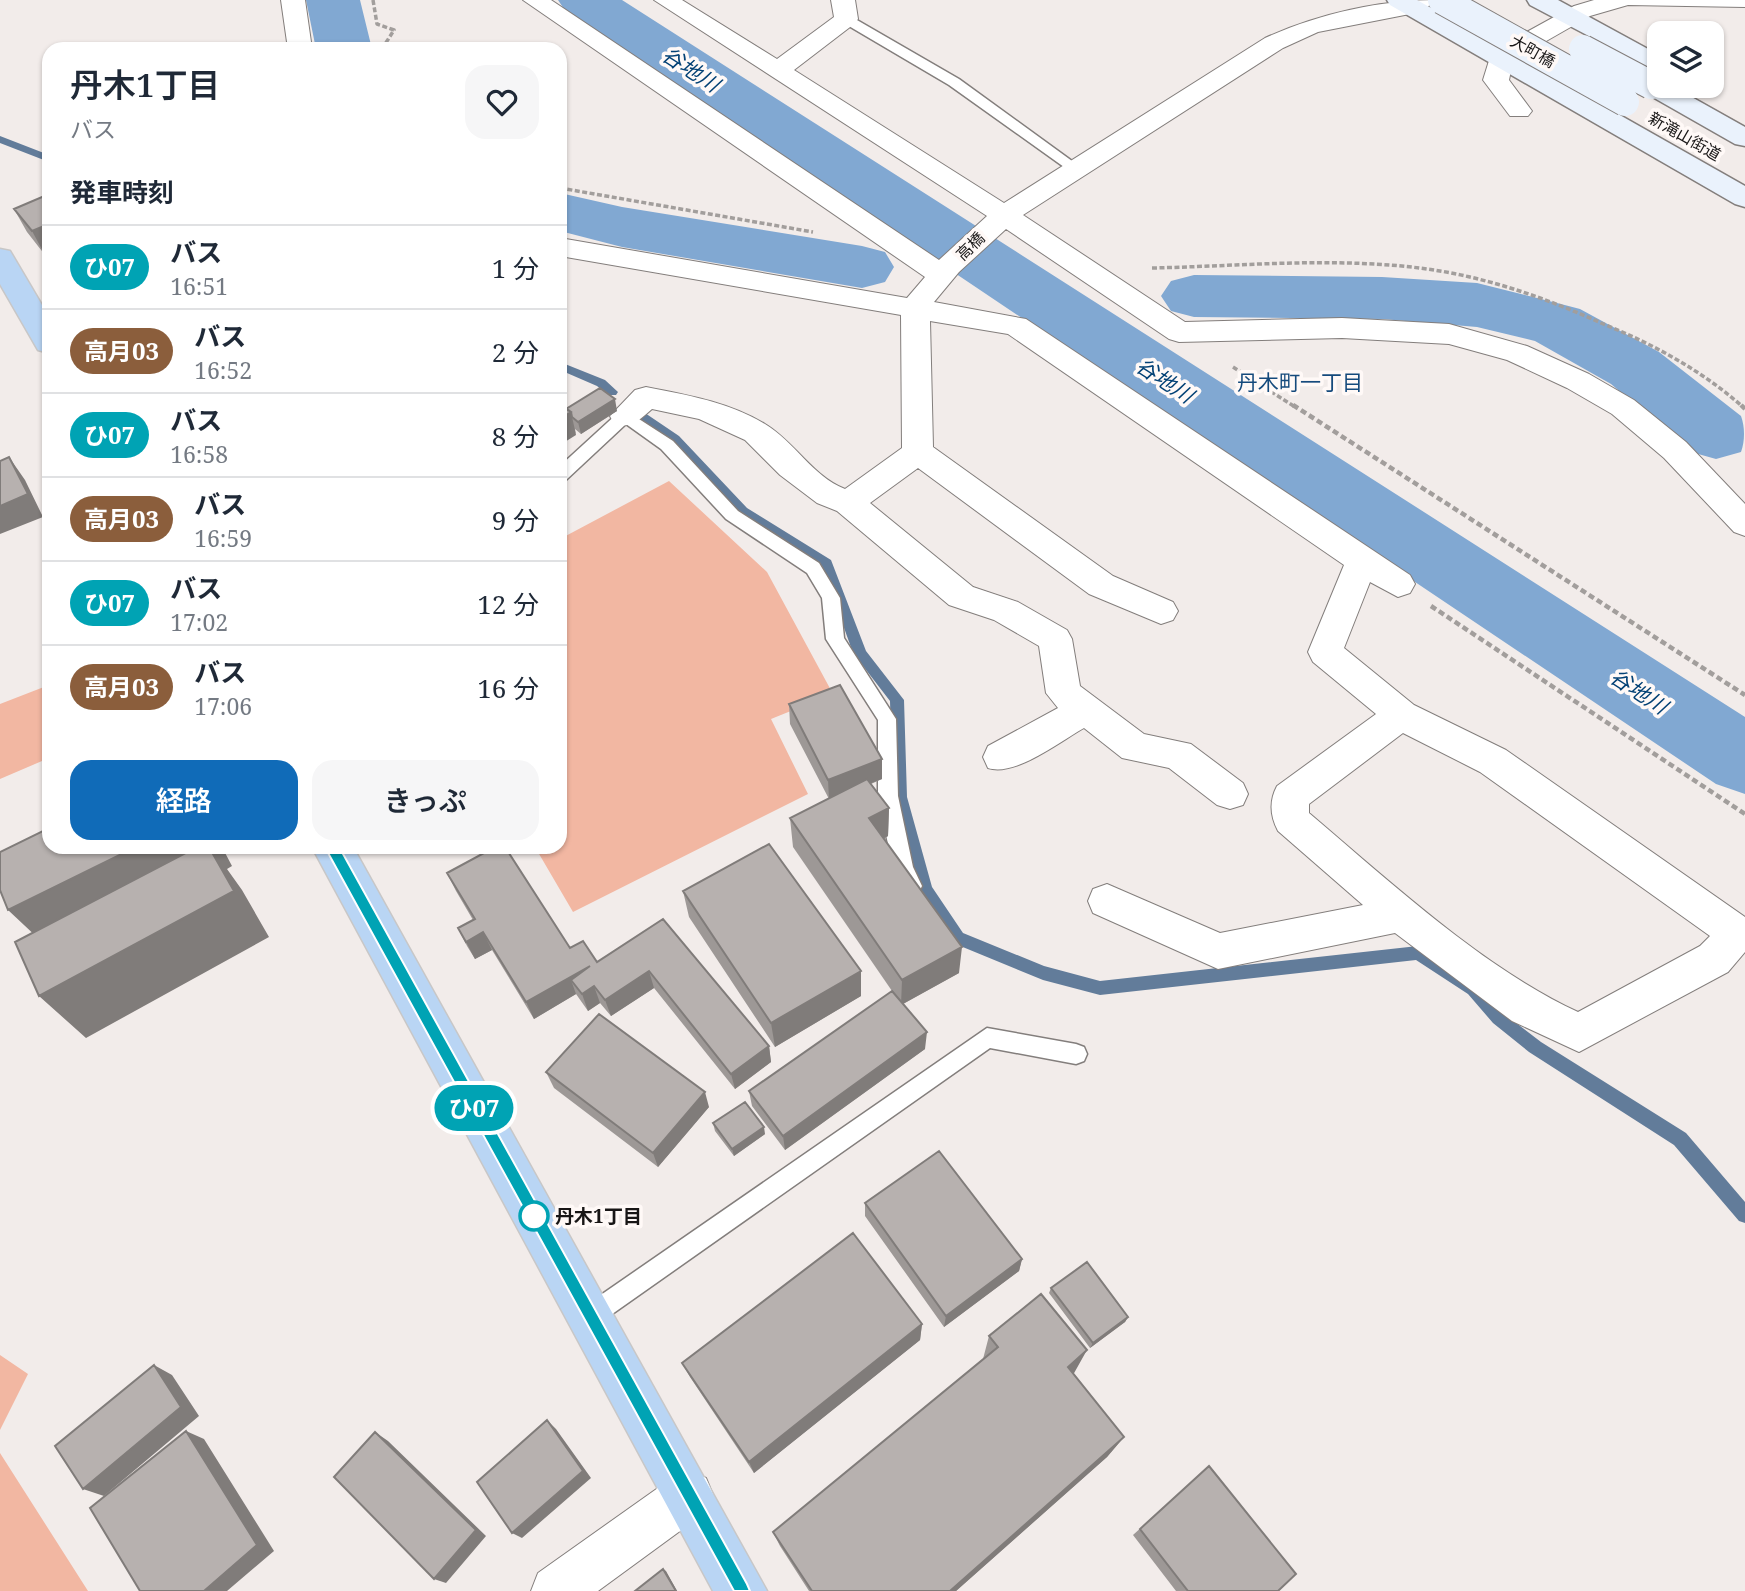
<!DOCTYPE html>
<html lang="ja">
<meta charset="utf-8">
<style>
:root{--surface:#fff;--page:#f6f6f7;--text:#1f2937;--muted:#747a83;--line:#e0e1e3;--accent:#106bb8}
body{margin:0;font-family:"Noto Serif","Noto Sans JP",serif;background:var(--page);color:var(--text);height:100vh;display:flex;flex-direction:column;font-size:26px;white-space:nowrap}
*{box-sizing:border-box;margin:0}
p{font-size:23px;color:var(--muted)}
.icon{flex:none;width:38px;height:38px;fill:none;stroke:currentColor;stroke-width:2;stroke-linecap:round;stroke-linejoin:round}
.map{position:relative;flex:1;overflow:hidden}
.panel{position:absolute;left:42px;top:42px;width:525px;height:812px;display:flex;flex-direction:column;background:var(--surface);border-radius:21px;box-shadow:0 2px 5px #0004}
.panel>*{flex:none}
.badge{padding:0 14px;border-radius:23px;font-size:24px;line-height:46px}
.controls{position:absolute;left:1647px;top:21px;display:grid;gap:14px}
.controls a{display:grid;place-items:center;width:77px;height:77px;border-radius:14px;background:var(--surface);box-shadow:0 2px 5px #0004;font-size:35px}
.map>.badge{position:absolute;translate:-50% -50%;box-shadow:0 0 0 4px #fff}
h2{padding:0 28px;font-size:26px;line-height:63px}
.round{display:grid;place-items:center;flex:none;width:74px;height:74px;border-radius:21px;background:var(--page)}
.head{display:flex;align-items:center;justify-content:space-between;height:119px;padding:0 28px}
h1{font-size:33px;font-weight:600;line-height:52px}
.cta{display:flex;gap:14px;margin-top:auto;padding:14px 28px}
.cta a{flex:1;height:80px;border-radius:21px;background:var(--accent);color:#fff;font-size:28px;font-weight:600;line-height:80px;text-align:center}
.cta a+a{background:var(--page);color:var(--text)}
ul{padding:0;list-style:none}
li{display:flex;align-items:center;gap:21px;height:84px;padding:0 28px;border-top:2px solid var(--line)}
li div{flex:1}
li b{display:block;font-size:26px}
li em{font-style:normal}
li .badge{min-width:77px;font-weight:700;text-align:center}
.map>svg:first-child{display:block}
.green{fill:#f2b7a2}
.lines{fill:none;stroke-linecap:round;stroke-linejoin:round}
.stream{fill:#627c9a;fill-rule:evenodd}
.river{fill:#81a8d2;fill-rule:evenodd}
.lane-casing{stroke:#837e7c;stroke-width:3}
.street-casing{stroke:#837e7c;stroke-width:2}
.secondary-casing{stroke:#837e7c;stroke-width:3}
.highway-casing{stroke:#c8c7c7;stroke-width:3}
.path-far1{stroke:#a29e9c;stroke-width:3.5;stroke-dasharray:5 2.5;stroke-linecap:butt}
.path{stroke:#a29e9c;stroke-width:4.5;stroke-dasharray:6 3.5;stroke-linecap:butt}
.lane{fill:#fff;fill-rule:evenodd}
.street{fill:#fff;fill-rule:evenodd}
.secondary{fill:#eaf2fc;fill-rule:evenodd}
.highway{fill:#b9d5f4;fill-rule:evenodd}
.secondary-bridge-casing{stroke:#837e7c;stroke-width:30;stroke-linecap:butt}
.secondary-bridge{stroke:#eaf2fc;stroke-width:28}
.wall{fill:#9d9896}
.shaded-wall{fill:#807c7a}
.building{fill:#b7b1af;stroke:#807c7a;stroke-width:2}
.line{fill:#00a3b4;stroke:#fff;stroke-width:2}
.stop-dot{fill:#fff;stroke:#00a3b4;stroke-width:3.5}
.labels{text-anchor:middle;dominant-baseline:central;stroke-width:7;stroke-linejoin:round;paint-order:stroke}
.far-street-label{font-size:16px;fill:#181616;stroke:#fff9f7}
.stop-label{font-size:19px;font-weight:bold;fill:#181616;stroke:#fff9f7;text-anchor:start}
.water-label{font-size:21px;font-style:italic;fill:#034175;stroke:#fff9f7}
.neighbourhood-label{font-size:21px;fill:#154a7c;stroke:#fff9f7}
</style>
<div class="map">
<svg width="1745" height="1591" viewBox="0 0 1745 1591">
<rect width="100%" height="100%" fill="#f2ecea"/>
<!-- green -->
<path class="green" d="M669,481l98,91 66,122 -62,25 37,75 -235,118 -38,-65h25v-308z
M49,685v73l-49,21v-75z
M0,1355l28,19 -28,56z
M0,1453l88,138h-88z"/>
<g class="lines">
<!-- stream -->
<path class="stream" d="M0,136l49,19v7l-49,-19z
M560,362l45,18 13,12 -2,3h-8l-11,-9 -37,-16z
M642,411l37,25 68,72 84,52 35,91 38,49 3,97 25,90 31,46 81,33 56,15 318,-35 60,38 25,29 38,29 145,91 59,69v21l-6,-2 -65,-76 -145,-93 -36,-29 -25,-29 -52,-34 -316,35 -57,-15 -90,-37 -35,-54 -25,-92 -3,-96 -37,-48 -31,-87 -83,-52 -68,-72 -33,-24 -2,-3z"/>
<!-- river -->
<path class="river" d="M306,0h54l12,49h-56z
M558,0h64l1123,717v77l-29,-10 -1150,-772z
M560,193l62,14 240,39 23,6 9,15 -9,15 -23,6 -240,-41 -62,-16z
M1194,275l188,2 95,6 80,20 23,6 79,43 82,64c4,11 4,25 0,36l-25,7 -25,-7 -80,-68 -76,-43 -58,-14 -95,-8 -188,-2 -23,-6 -10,-15 10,-15z"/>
<defs>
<path id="lane" d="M842,16h8l109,63 124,90 -12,3 -122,-87 -107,-63z
M625,410l48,31 65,70 81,52 21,35 4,40 52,81 2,77 15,71 9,19 -3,6 -7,3 -7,-3 -12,-24 -15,-72v-76l-52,-81 -4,-41 -15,-25 -81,-54 -65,-70 -35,-25 -60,56 -6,2v-16l59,-54z
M987,1028l89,16 8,3 3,7 -3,7 -8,3 -86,-16 -392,276 -8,4 -8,-4 -4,-8 4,-8z"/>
<path id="street" d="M281,0h24l7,49h-24z
M523,0h28l388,260 48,-44 -333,-216h28l95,59 57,-42 -3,-17h24l3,19 -4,5 -60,46 210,133 261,-165c53,-24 114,-38 172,-38l-17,12 -102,20 -35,16 -260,167 162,107 157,-4 107,6 78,22 62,28 45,26 52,42 59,62v32l-11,-4 -70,-74 -52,-44 -45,-26 -60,-28 -58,-16 -107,-6 -163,4 -10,-3 -163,-110 -47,43 -25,30 92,17 384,256 5,9 -5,9 -12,4 -28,-15 -26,66 70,57 92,45 239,167v35l-17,20 -149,80 -67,-31 -117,-88 -177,36 -125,-56 -5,-12 5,-12 14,-5 113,49 143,-28 -85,-74c-8,-15 -9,-30 -1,-45l99,-72 -63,-52 -5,-10 36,-87 -336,-231 -78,-13 3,126 180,129 60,26 5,9 -5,9 -12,4 -72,-30 -171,-126 -48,35 103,84 45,15 49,28 5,9 8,47 64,48 47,10 52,39 5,11 -5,11 -13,4 -13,-4 -48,-37 -47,-10 -38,-30c-25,14 -69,49 -96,40l-5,-11 5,-11 70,-38 -12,-15 -7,-47 -45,-26 -45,-15 -112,-94 -20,-8 -37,-28 -35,-35 -46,-21 -47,-10c-13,11 -20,20 -38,15l-4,-8 25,-26 11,-3c41,8 83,15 119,37 29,17 47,52 80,65l57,-41 -1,-133 -341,-59v-18l347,60 18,-21zM1403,733l77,39 230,164 -10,10 -122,66c-95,-44 -189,-131 -269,-199v-9z
M1594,0h151v7l-117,-2 -38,11 -77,44 -4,20 23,31 -4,5h-18l-27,-36 9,-29 82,-45z
M689,1471l17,7 7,17 -7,17 -108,79h-67l7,-18 134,-95z"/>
<path id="secondary" d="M1387,0h30l328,186v21l-10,-3 -345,-199z
M1527,0h31l101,55v18l-129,-68z
M1651,77l8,2v7h13l73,41v19l-10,-2 -93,-53 -4,-6 4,-6z"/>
<path id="highway" d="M0,249l10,2 39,66v36l-11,-3 -38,-66z
M312,847h41l414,744h-54z"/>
</defs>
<!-- lane casing -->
<use href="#lane" class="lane-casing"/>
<!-- street casing -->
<use href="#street" class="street-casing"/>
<!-- secondary casing -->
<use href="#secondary" class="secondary-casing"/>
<!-- highway casing -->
<use href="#highway" class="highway-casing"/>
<!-- path-far1 -->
<path class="path-far1" d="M373,0l4,24 17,6 -12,19
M560,188l253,44
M1152,268c94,-2 189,-12 282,2 58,9 114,29 167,53 52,21 100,47 142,84
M1233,367l62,40"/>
<!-- path -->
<path class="path" d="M1293,405l452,290
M1741,405l4,4
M1431,606l314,208"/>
<!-- lane -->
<use href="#lane" class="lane"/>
<!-- street -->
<use href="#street" class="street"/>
<!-- secondary -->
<use href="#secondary" class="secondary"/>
<!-- highway -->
<use href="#highway" class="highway"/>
<defs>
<path id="secondary-bridge" d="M1442,0l183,102
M1583,49l68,36"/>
</defs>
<!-- secondary-bridge casing -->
<use href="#secondary-bridge" class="secondary-bridge-casing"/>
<!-- secondary-bridge -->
<use href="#secondary-bridge" class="secondary-bridge"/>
</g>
<!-- wall -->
<path class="wall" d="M49,194l-4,61 -18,-23 -13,-23z
M566,409l51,2 -36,23 -6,-5 1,6z
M789,704l93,55v20l-11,5 18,24 -1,28 -4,3 75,134 -56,31 22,45 -140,101 -33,-44 -3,-15 143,-100 -99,-144 -3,-29 39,-19 -39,-75z
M447,873l123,75 27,14 66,-43 106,127 2,16 -36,27 -81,-101 -43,28 -11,-13 -12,8 -12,-17 -42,25 -42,-69 -17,9 -8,-13 -9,-18 15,-8 -17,-29z
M683,891l178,80v25l-86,51 -86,-130z
M546,1072l163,35 -51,60 -104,-79z
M713,1123l52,11 -31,22 -19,-25z
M865,1203l157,56 -3,12 -75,56 -79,-111z
M1051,1288l77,29 -3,5 -35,26 -41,-55z
M922,1324l-2,16 -166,133 -64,-96 -8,-14z
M989,1336l85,38 50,63 -17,20 -151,134h-147l-29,-45 -7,-14 210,-173z
M1209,1466l69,125h-102l-43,-56z"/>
<!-- shaded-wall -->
<path class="shaded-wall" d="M49,224v29l-4,2 -13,-24z
M615,399l2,12 -36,23 -3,-12z
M571,412l5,23 -16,10v-26z
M9,457l16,23 18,37 -43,17v-28z
M882,759v20l-53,20 -1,-19z
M889,808l-1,28 -19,10v-28z
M136,847h86l10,19 -5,3 15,21 27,47 -183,101 -47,-42 17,-41 -48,-45z
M483,932l9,18 -17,9 -9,-17z
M962,947l-3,26 -58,32 1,-25z
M590,966l-19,14 5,14 -42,25 -8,-17z
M649,971l5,17 -43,28 -6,-16z
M861,971v25l-86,51 -4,-24z
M594,986l6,17 -12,8 -6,-17z
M927,1032l-2,17 -140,101 -2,-14z
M769,1046l2,16 -36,27 -4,-15z
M705,1092l4,15 -51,60 -5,-14z
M764,1127l1,7 -31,22 -2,-7z
M1022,1259l-3,12 -75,56 2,-11z
M1128,1317l-3,5 -35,26 3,-5z
M922,1324l-2,16 -166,133 -5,-11z
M1087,1350l-14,25 -5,-8z
M154,1365l18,10 27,41 -95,80 -21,-7z
M547,1420l9,9 35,49 -69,60 -10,-5z
M186,1431l18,8 70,112 -47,40h-23z
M375,1432l13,9 98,95 -40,47 -12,-4z
M1124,1437l-17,20 -151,134h-6z
M663,1569l3,2 11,20h-1z"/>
<!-- building -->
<path class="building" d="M49,194v30l-17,7 -18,-22z
M600,388l15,11 -37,23 -6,-5 -1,-5 -5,-3z
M560,404l11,8 -11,7z
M9,457l19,37 -28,12v-45z
M840,685l42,74 -54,21 -39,-76z
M867,779l22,29 -20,10 93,129 -60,33 -112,-162z
M49,828v19h87l-128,63 -8,-20v-38z
M769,844l92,127 -90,52 -88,-132z
M197,847h12l25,44 -195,105 -24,-54z
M495,847h10l65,101 13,-7 14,21 66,-43 106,127 -38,28 -82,-103 -44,29 -11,-14 -12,8 -11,-14 19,-14 -64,36 -43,-70 -17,10 -8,-14 17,-9 -28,-46z
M892,991l35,41 -144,104 -34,-45z
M599,1014l106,78 -52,61 -107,-81z
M745,1102l19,25 -32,22 -19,-26z
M939,1151l83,108 -76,57 -81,-113z
M853,1233l69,91 -173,138 -67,-99z
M1087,1262l41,55 -35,26 -42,-55z
M1041,1294l46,56 -19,17 56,70 -174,154h-138l-39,-59 225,-185 -9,-11z
M154,1365l27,42 -98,82 -28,-43z
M547,1420l36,51 -71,62 -35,-51z
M186,1431l71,114 -53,46h-64l-50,-83z
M375,1432l101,98 -42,49 -100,-102z
M1209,1466l87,108 -18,17h-90l-48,-62z
M663,1569l13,22h-41z"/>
<!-- line -->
<path class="line" d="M332,841l5,2 410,741 3,7h-16l-407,-740v-8z"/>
<!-- markers -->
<circle class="stop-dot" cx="534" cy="1216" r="14"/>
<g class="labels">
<!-- far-street labels -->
<g class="far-street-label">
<text transform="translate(1533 51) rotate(29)">大町橋</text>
<text transform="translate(1685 136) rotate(30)">新滝山街道</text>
<text transform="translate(970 246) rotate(-44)">高橋</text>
</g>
<!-- stop labels -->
<g class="stop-label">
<text x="555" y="1216">丹木1丁目</text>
</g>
<!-- water labels -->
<g class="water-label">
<text transform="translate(691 69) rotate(33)">谷地川</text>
<text transform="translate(1165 380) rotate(33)">谷地川</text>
<text transform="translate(1639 691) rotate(33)">谷地川</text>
</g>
<!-- neighbourhood labels -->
<g class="neighbourhood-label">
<text x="1300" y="382">丹木町一丁目</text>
</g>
</g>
</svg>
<div class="controls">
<a><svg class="icon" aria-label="layers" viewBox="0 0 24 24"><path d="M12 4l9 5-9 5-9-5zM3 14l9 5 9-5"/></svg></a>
</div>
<b class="badge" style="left:474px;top:1108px;background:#00a3b4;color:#fff">ひ07</b>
<section class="panel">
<div class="head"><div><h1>丹木1丁目</h1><p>バス</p></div><a class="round"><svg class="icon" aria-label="heart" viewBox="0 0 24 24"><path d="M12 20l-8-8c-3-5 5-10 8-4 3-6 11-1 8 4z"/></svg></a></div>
<h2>発車時刻</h2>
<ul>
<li><span class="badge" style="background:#00a3b4;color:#fff">ひ07</span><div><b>バス</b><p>16:51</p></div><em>1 分</em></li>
<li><span class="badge" style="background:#8b5e3c;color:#fff">高月03</span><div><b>バス</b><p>16:52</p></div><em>2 分</em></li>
<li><span class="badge" style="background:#00a3b4;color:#fff">ひ07</span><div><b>バス</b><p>16:58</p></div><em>8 分</em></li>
<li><span class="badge" style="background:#8b5e3c;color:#fff">高月03</span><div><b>バス</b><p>16:59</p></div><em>9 分</em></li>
<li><span class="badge" style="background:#00a3b4;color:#fff">ひ07</span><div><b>バス</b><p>17:02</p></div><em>12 分</em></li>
<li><span class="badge" style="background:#8b5e3c;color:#fff">高月03</span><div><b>バス</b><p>17:06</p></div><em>16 分</em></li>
</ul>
<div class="cta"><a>経路</a><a>きっぷ</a></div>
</section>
</div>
